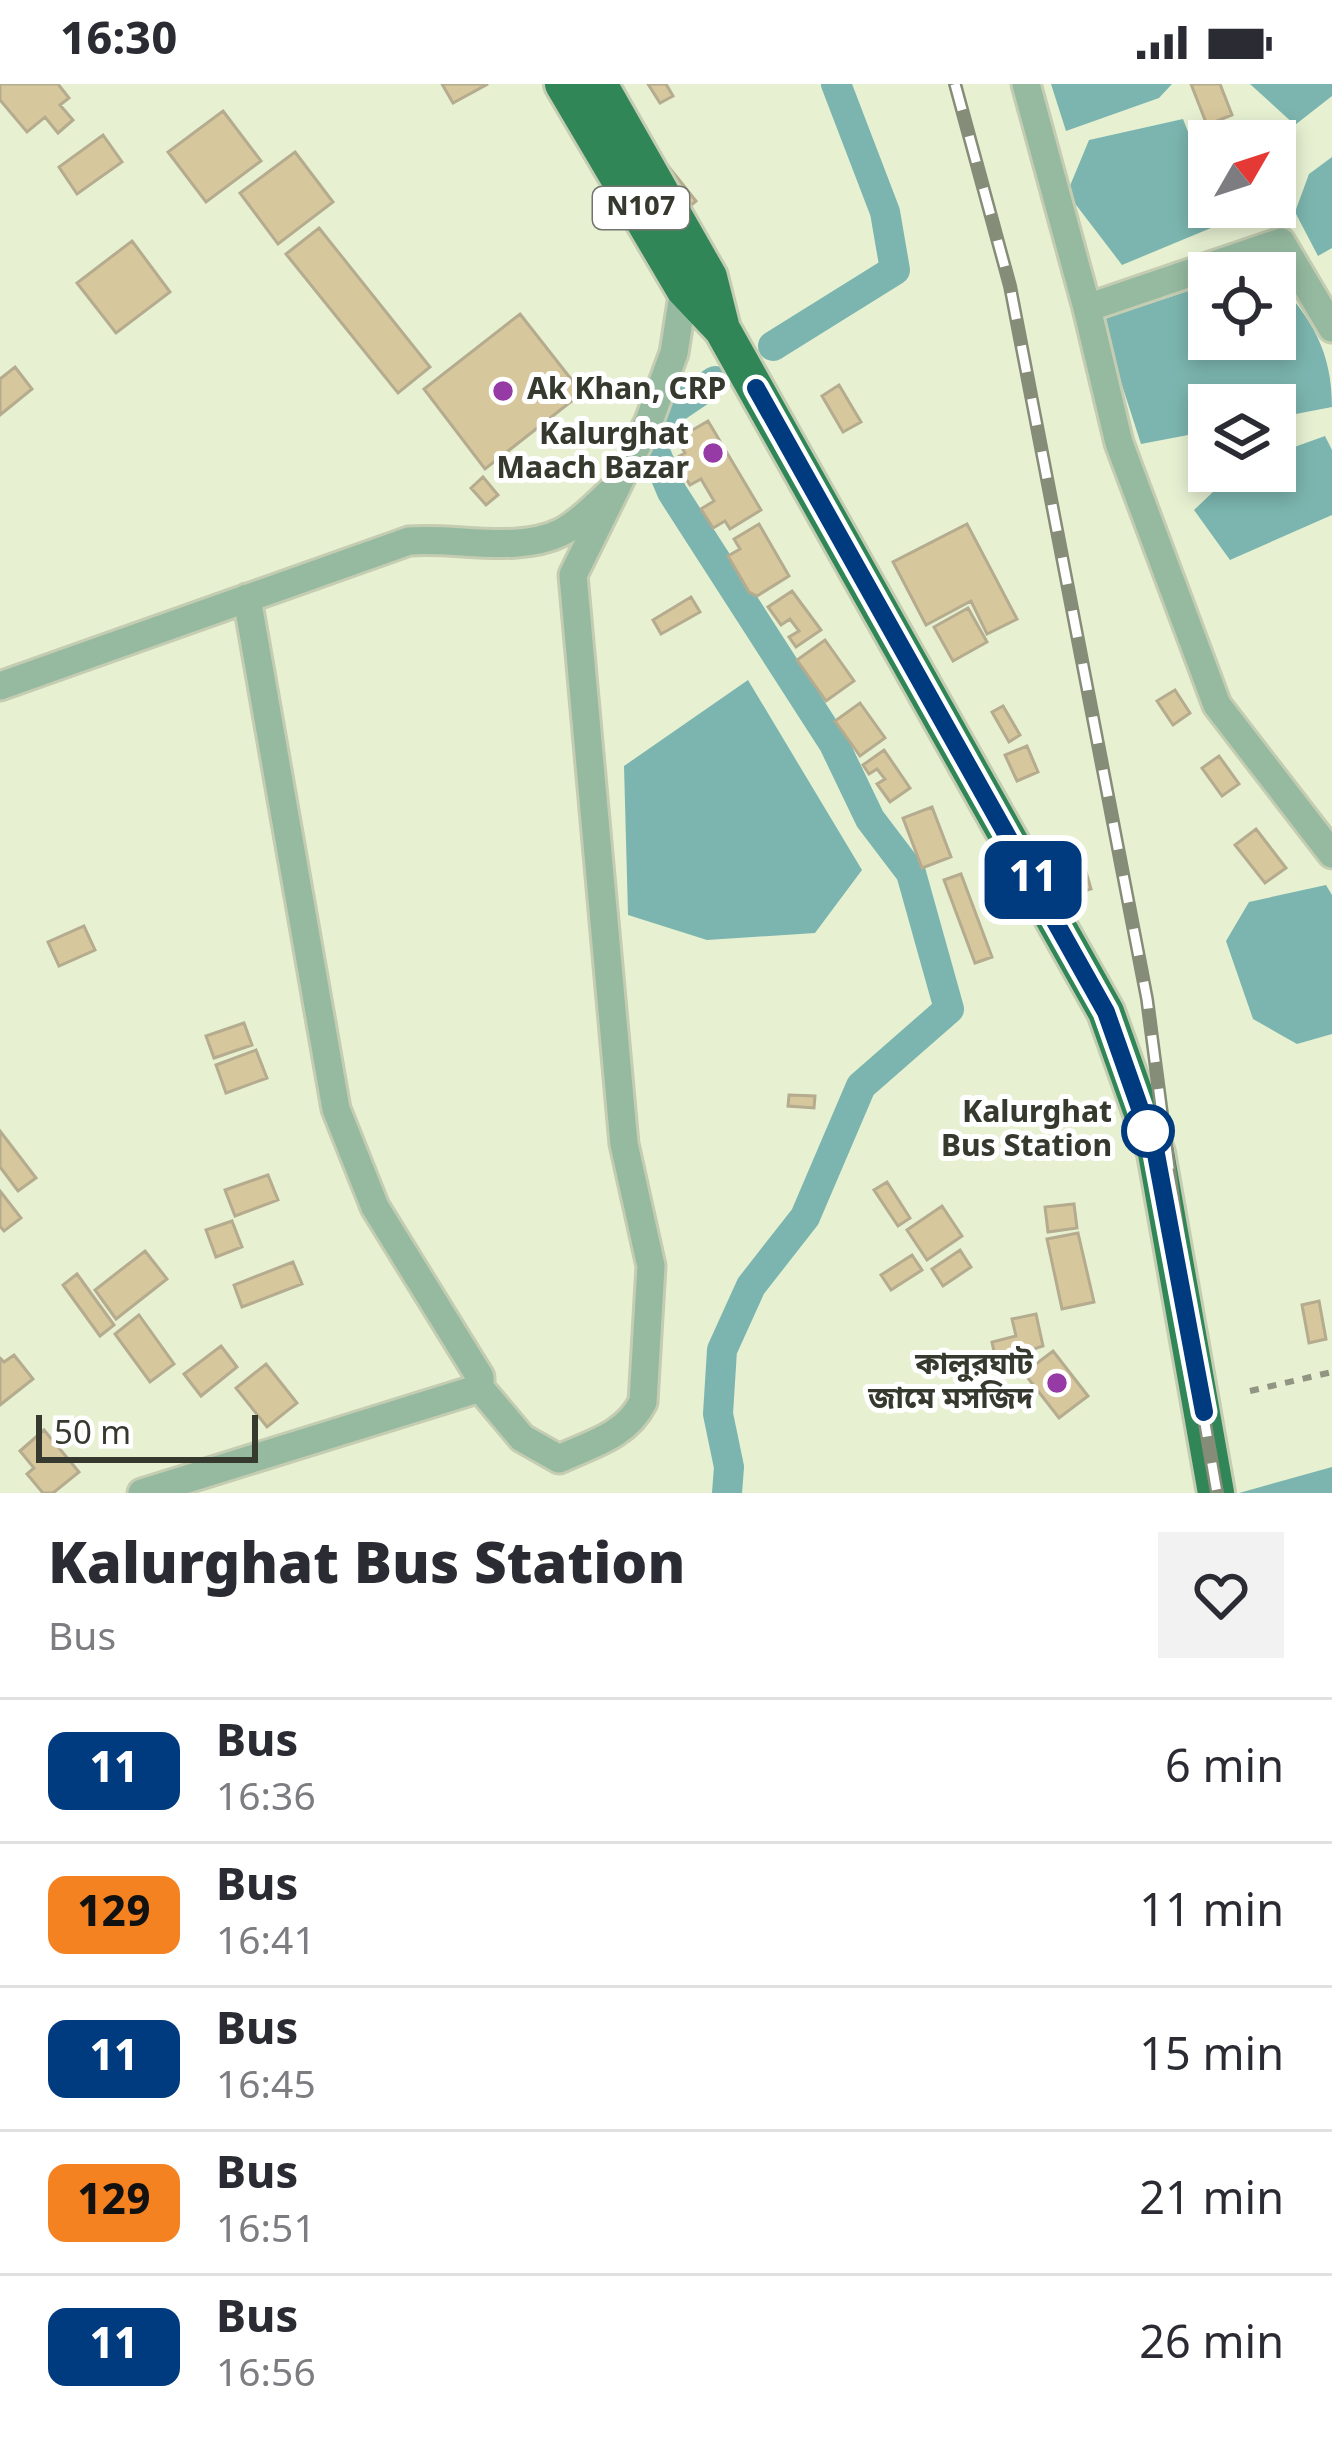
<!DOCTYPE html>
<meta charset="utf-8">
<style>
:root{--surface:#fff;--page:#f2f2f3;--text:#2b2b33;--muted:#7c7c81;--line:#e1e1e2}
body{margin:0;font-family:Georgia,"Noto Sans Bengali",serif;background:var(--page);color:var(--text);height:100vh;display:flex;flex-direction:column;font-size:45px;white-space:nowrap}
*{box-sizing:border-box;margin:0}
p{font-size:39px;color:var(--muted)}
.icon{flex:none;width:66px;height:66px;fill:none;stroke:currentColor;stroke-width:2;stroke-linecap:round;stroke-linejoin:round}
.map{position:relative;height:1409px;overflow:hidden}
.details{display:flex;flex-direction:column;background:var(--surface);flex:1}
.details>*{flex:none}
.badge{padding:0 24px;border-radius:18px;font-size:42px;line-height:78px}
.needle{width:78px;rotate:51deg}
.tools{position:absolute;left:1188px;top:36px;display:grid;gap:24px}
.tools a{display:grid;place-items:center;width:108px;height:108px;border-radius:0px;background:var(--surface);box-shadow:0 6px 18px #0003;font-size:60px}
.scale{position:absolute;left:36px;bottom:30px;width:222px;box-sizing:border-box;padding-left:12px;border:6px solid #36392e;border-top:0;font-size:33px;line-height:42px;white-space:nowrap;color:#36392e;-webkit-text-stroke:9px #fff;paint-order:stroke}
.map>.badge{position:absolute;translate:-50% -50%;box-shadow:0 0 0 6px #fff}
.round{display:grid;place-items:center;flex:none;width:126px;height:126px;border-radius:0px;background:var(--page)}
.head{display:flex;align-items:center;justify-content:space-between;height:204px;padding:0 48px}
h1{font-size:57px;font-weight:800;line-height:90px}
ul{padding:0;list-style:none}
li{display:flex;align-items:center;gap:36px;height:144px;padding:0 48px;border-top:3px solid var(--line)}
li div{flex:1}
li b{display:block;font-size:45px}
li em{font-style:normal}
li .badge{min-width:132px;font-weight:700;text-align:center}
.status{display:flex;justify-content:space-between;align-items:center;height:84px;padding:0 60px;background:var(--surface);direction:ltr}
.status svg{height:33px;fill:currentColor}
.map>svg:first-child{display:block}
.water{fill:#7cb5af}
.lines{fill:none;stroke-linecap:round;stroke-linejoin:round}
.canal{stroke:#7cb5af;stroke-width:30}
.building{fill:#d7c79c;stroke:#b5ab8e;stroke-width:3}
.minor-casing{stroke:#c4ccb1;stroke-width:33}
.trunk-casing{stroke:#c4ccb1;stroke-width:42}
.path{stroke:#909681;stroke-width:6;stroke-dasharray:9 9;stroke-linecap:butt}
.minor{stroke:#95baa0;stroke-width:27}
.trunk{stroke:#308656;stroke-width:36}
.rail-casing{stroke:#858c78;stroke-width:14}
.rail{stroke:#fff;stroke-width:9;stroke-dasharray:27;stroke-linecap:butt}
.line-casing{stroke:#fff;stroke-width:27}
.line{stroke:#003b80;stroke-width:18}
.poi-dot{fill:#963ba6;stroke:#fff;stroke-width:4.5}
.stop-dot{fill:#fff;stroke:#003b80;stroke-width:6}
.labels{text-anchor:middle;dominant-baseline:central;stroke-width:10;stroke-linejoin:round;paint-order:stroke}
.shield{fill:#fff;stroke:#72746d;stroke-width:3}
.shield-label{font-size:27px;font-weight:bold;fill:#36392e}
.poi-label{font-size:30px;font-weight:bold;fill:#36392e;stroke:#fff;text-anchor:end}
.stop-label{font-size:30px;font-weight:bold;fill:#36392e;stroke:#fff;text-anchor:end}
</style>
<div class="status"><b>16:30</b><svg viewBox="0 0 49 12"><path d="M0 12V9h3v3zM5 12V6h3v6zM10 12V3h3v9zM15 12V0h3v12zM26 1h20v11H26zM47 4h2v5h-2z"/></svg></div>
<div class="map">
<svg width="1332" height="1409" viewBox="0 0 1332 1409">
<rect width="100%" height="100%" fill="#e7f1d2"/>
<!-- water -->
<path class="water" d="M1051,0h121l-13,14 -93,33z
M1250,0h82v12l-37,29z
M1183,35l26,67v21h8l6,16 -101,42 -55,-72 22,-53z
M1332,73v91l-14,8 -23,-44 14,-38z
M1275,195c37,39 57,73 57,128l-57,11v-13h-66v26l-68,13 -40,-124 108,-36v55h66z
M1325,352l7,14v65l-102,45 -36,-50 41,-39h40v-17z
M748,596l114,190 -47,63 -108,7 -79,-25 -4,-149z
M1326,801l6,10v139l-35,10 -44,-25 -27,-78 23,-39z
M1332,1383v26h-93z"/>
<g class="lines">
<!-- canal -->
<path class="canal" d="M773,262l122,-76 -10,-58 -49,-128
M715,297l-55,37 -9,24 21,50 162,252 36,75 41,54 38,136 -88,77 -56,131 -54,69 -29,64 -4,64 11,53 -2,26"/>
</g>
<!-- building -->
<path class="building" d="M0,0h58l11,14 -9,7 13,15 -15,13 -13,-16 -18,15 -27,-32z
M442,0h46l-35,19z
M648,0h18l7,12 -13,7z
M1191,0h29l12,31 -25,10z
M223,27l38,50 -55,41 -38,-50z
M103,51l19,27 -45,32 -18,-27z
M295,68l38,50 -55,42 -38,-51z
M668,82l28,35 -14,12 -29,-35z
M319,144l111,139 -32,26 -112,-139z
M132,157l38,51 -54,41 -39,-50z
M520,230l62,79 -97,76 -61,-80z
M15,283l17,22 -32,26v-36z
M839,301l22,37 -18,10 -21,-36z
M708,337l53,89 -31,19 -5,-8 -12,7 -12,-19 13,-8 -13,-22 -11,6 -16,-26 11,-6 -8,-14z
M483,393l15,18 -12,10 -15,-17z
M759,440l30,52 -32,20 -8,-4 -21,-36 12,-7 -6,-10z
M967,440l50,95 -30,15 -16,-33 -45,24 -33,-63z
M792,507l29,39 -25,17 -7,-10 10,-6 -9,-12 -9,6 -13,-18z
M691,513l9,15 -39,22 -8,-14z
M968,524l19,34 -34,19 -19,-34z
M825,556l29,41 -28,20 -29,-41z
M1175,606l15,23 -17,12 -16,-24z
M860,619l25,35 -25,18 -25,-35z
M1003,622l17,29 -11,7 -17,-30z
M1027,662l11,26 -21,9 -12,-26z
M884,666l26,38 -20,14 -13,-18 8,-5 -8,-10 -8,5 -6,-9z
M1219,672l20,28 -17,12 -20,-28z
M932,723l19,50 -29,11 -19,-50z
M1256,745l30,39 -21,15 -30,-38z
M1086,788l5,17 -18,5 -5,-17z
M961,790l31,83 -17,6 -31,-83z
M84,842l11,24 -36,16 -11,-24z
M244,939l8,22 -38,13 -8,-22z
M256,966l11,28 -41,15 -10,-28z
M789,1011l26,1 -1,12 -26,-2z
M0,1047l36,47 -18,13 -18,-24z
M268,1091l10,25 -43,16 -10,-26z
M887,1098l23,36 -12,8 -24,-36z
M0,1107l21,27 -17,13 -4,-5z
M1074,1120l3,24 -29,4 -3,-25z
M942,1122l20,30 -35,24 -20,-30z
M232,1137l10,26 -26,10 -10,-27z
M1078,1149l16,69 -32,7 -15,-70z
M960,1166l11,17 -28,19 -11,-17z
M145,1167l22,28 -51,40 -21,-29z
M912,1171l10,15 -31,20 -10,-15z
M293,1178l9,22 -60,23 -8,-22z
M77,1190l37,51 -14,11 -37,-51z
M1319,1217l7,38 -17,4 -7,-38z
M1036,1230l7,32 -47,15 -4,-19 24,-6 -4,-17z
M139,1231l35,49 -24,18 -35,-48z
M221,1262l16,21 -36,29 -17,-22z
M1053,1267l35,45 -29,22 -35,-45z
M14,1271l19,24 -33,26v-47l4,4z
M266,1280l31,39 -30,24 -31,-39z
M44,1346l35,42 -26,21h-10l-16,-19 7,-6 -14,-17z"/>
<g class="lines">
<defs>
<path id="minor" d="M1026,0l61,224 194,-66 51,86
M1087,224l32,135 98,262 115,149
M0,602l409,-145c48,-4 109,13 153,-9 19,-10 36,-29 52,-43
M480,1304l42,50 37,21c32,-15 67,-23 84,-57l8,-136 -27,-122 -51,-569 76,-154 25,-68 10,-64 13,-6
M142,1409l338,-105v-11l-105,-170 -39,-98 -89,-511"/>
<path id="trunk" d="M563,0l121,205 38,40 384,683 50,141 60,340
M599,0l110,193 12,48"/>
</defs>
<!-- minor casing -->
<use href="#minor" class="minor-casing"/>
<!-- trunk casing -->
<use href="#trunk" class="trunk-casing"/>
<!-- path -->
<path class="path" d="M1250,1307l82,-19"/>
<!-- minor -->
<use href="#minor" class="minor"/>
<!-- trunk -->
<use href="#trunk" class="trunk"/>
<defs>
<path id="rail" d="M955,0l55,202 137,713 47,361 23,133"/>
</defs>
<!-- rail casing -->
<use href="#rail" class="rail-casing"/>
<!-- rail -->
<use href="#rail" class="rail"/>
</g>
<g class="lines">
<defs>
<path id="line" d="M756,304l350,624 50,142 48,258"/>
</defs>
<!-- line casing -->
<use href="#line" class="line-casing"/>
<!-- line -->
<use href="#line" class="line"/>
</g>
<!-- markers -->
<g class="poi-dot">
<circle cx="503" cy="307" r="12"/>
<circle cx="713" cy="369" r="12"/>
<circle cx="1057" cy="1299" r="12"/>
</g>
<circle class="stop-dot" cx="1148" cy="1047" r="24"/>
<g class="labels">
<!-- shield labels -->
<rect class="shield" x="593" y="103" width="96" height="42" rx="9"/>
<g class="shield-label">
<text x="641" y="124">N107</text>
</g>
<!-- poi labels -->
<g class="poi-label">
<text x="527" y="307" text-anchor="start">Ak Khan, CRP</text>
<text x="689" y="352">Kalurghat<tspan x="689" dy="34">Maach Bazar</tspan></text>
<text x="1033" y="1282">কালুরঘাট<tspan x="1033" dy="34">জামে মসজিদ</tspan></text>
</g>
<!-- stop labels -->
<g class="stop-label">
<text x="1112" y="1030">Kalurghat<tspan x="1112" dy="34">Bus Station</tspan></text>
</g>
</g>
</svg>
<div class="tools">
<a><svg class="needle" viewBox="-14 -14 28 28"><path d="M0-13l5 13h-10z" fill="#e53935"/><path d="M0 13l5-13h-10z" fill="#7c7c81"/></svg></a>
<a><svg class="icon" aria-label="locate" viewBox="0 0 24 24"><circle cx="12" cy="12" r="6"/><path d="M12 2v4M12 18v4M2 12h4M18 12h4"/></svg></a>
<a><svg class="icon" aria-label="layers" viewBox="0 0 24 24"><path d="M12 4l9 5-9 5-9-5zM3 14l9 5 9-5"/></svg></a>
</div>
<div class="scale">50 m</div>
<b class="badge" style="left:1033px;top:796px;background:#003b80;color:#fff">11</b>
</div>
<section class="details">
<div class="head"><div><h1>Kalurghat Bus Station</h1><p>Bus</p></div><a class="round"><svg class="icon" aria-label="heart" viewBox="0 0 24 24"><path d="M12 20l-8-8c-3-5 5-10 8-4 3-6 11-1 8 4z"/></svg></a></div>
<ul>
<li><span class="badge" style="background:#003b80;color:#fff">11</span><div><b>Bus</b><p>16:36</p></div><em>6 min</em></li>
<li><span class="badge" style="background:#f58220;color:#111">129</span><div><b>Bus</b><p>16:41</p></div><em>11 min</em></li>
<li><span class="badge" style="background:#003b80;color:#fff">11</span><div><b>Bus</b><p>16:45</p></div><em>15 min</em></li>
<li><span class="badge" style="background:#f58220;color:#111">129</span><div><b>Bus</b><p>16:51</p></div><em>21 min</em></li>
<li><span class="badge" style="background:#003b80;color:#fff">11</span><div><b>Bus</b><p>16:56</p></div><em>26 min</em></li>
</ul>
</section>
